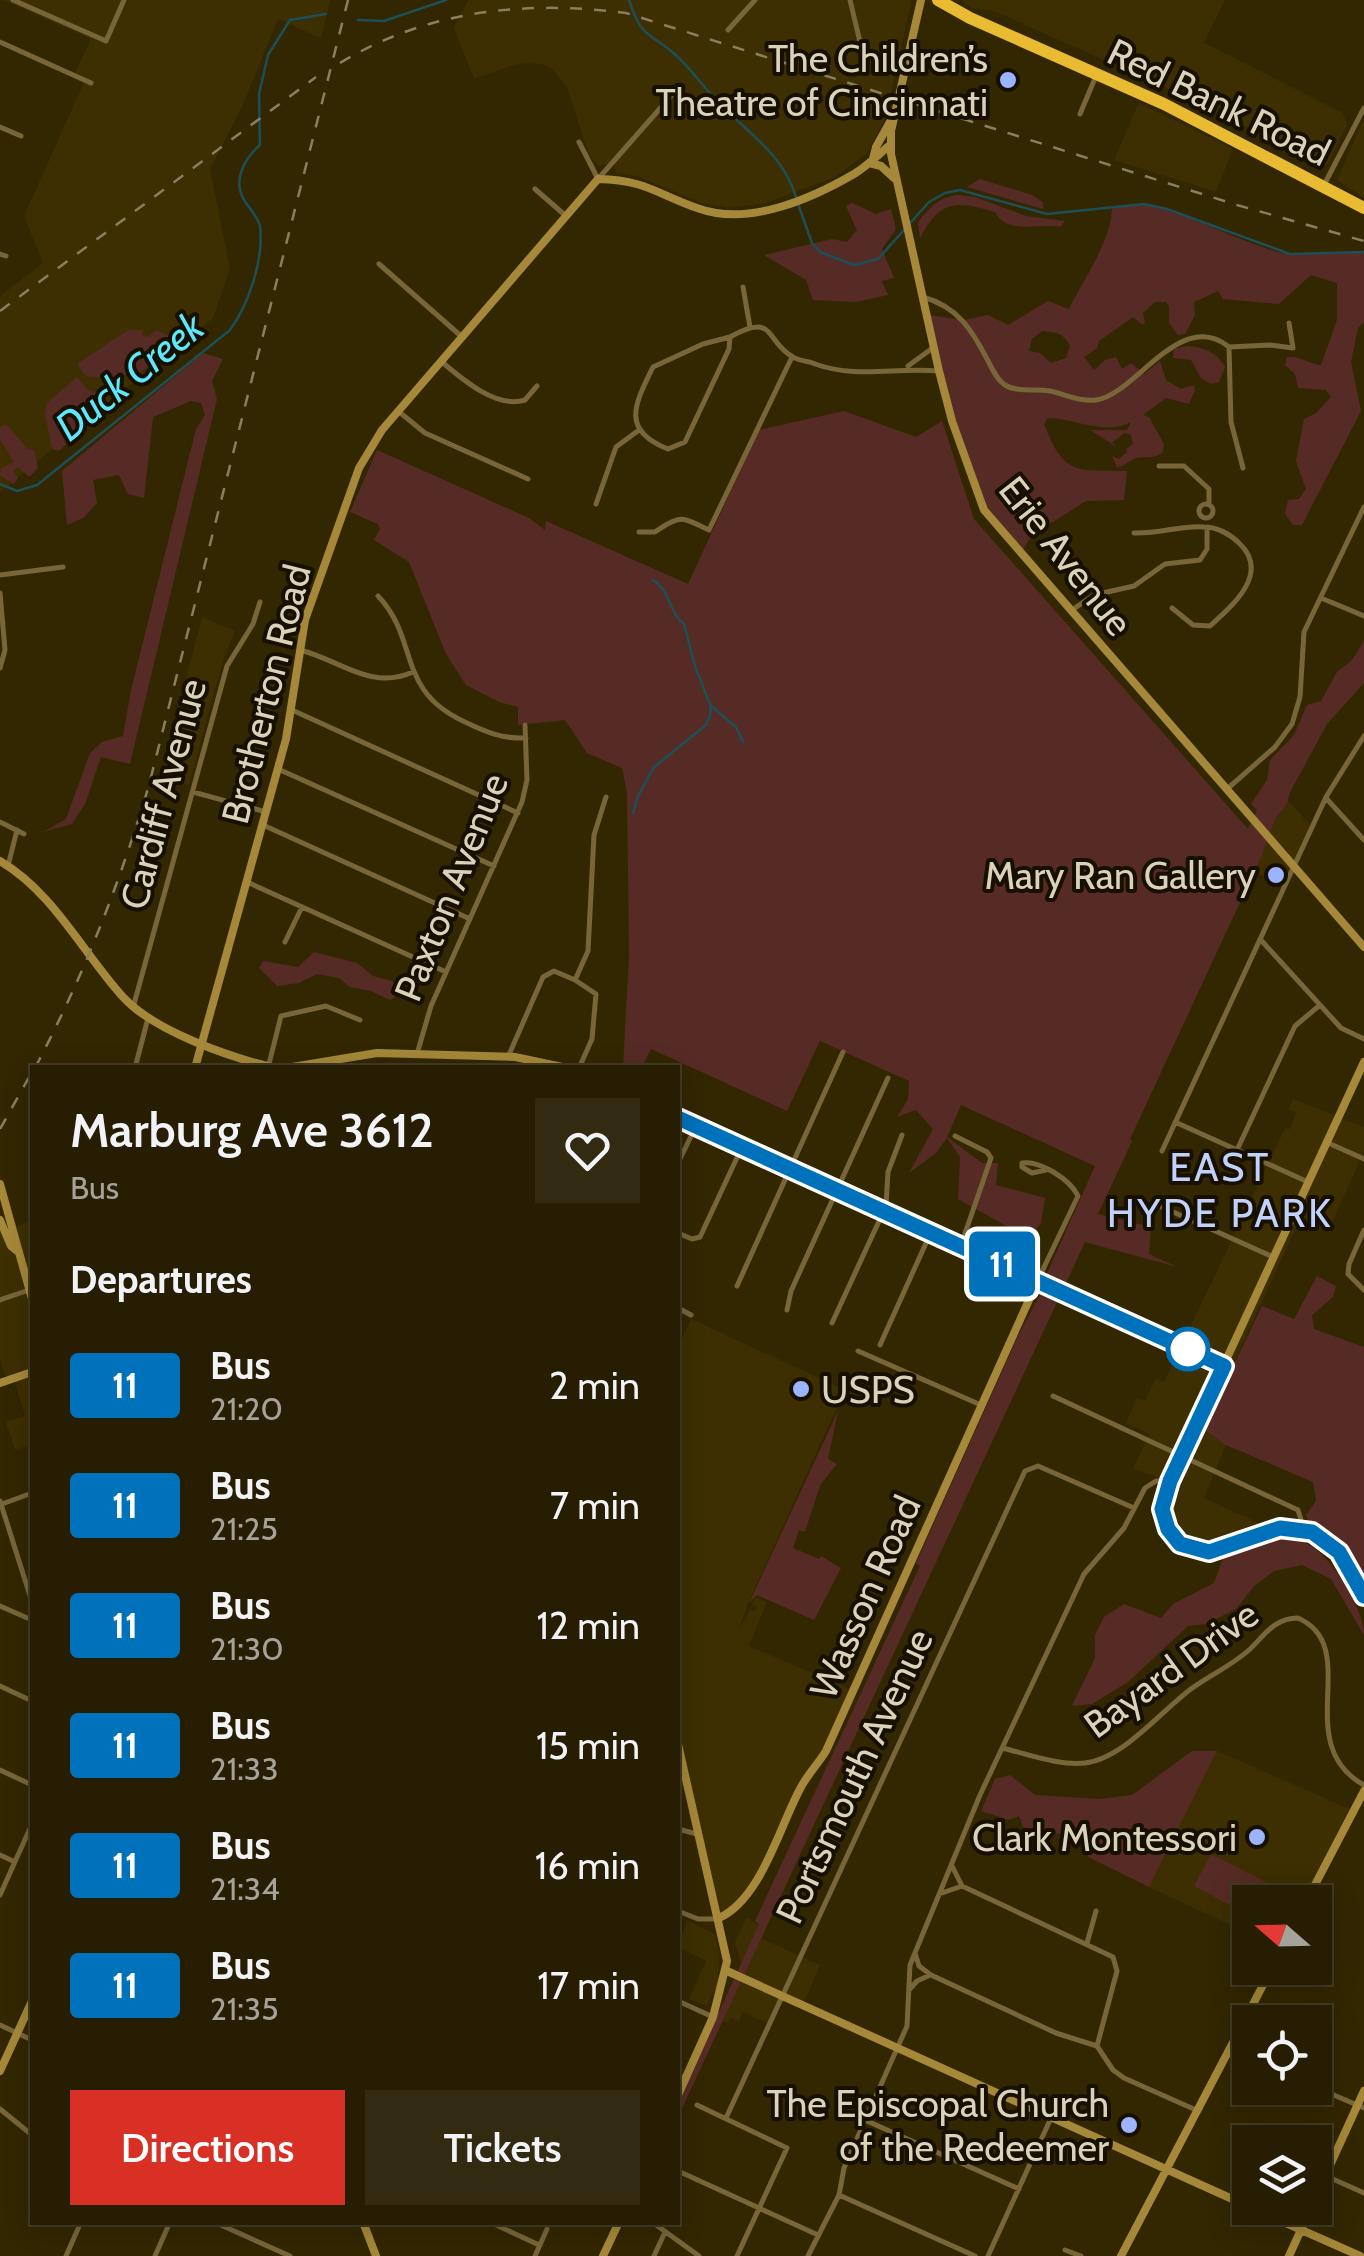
<!DOCTYPE html>
<meta charset="utf-8">
<style>
:root{--surface:#261d02;--page:#322a11;--text:#f1f3f6;--muted:#a4a299;--line:#423b24;--accent:#d93025}
body{margin:0;font-family:Cabin,sans-serif;background:var(--page);color:var(--text);height:100vh;display:flex;flex-direction:column;font-size:38px;white-space:nowrap}
*{box-sizing:border-box;margin:0}
p{font-size:32px;color:var(--muted)}
.icon{flex:none;width:55px;height:55px;fill:none;stroke:currentColor;stroke-width:2;stroke-linecap:round;stroke-linejoin:round}
.map{position:relative;flex:1;overflow:hidden}
.panel{position:absolute;left:30px;top:1065px;width:650px;height:1160px;display:flex;flex-direction:column;background:var(--surface);border-radius:0px;box-shadow:0 5px 25px #0003,0 0 0 2px var(--line)}
.panel>*{flex:none}
.badge{padding:0 20px;border-radius:8px;font-size:35px;line-height:65px}
.needle{width:65px;rotate:290deg}
.tools{position:absolute;left:1232px;top:1885px;display:grid;gap:20px}
.tools a{display:grid;place-items:center;width:100px;height:100px;border-radius:0px;background:var(--surface);box-shadow:0 5px 25px #0003,0 0 0 2px var(--line);font-size:50px}
.map>.badge{position:absolute;translate:-50% -50%;box-shadow:0 0 0 5px #fff}
h2{padding:0 40px;font-size:38px;line-height:90px}
.round{display:grid;place-items:center;flex:none;width:105px;height:105px;border-radius:0px;background:var(--page)}
.overview{display:flex;align-items:center;justify-content:space-between;height:170px;padding:0 40px}
h1{font-size:48px;font-weight:600;line-height:75px}
.cta{display:flex;gap:20px;margin-top:auto;padding:20px 40px}
.cta a{flex:1;height:115px;border-radius:0px;background:var(--accent);color:#fff;font-size:40px;font-weight:600;line-height:115px;text-align:center}
.cta a+a{background:var(--page);color:var(--text)}
ul{padding:0;list-style:none}
li{display:flex;align-items:center;gap:30px;height:120px;padding:0 40px}
li div{flex:1}
li b{display:block;font-size:38px}
li em{font-style:normal}
li .badge{min-width:110px;font-weight:700;text-align:center}
.map>svg:first-child{display:block}
.built{fill:#3d2f02}
.green{fill:#572b25;fill-rule:evenodd}
.lines{fill:none;stroke-linecap:round;stroke-linejoin:round}
.stream{stroke:#1c4f57;stroke-width:2.5}
.street{stroke:#786638;stroke-width:5}
.secondary{stroke:#a58839;stroke-width:8}
.highway{stroke:#e8bb32;stroke-width:12}
.rail{stroke:#897f60;stroke-width:2.5;stroke-dasharray:12 12;stroke-linecap:butt}
.line-casing{stroke:#fff;stroke-width:22}
.line{stroke:#0072bc;stroke-width:15}
.poi-dot{fill:#9bb4fd;stroke:#171001;stroke-width:4}
.stop-dot{fill:#fff;stroke:#0072bc;stroke-width:5}
.labels{text-anchor:middle;dominant-baseline:central;stroke-width:8;stroke-linejoin:round;paint-order:stroke}
.poi-label{font-size:38px;fill:#dbd2ba;stroke:#171001;text-anchor:end}
.street-label{font-size:38px;fill:#dbd2ba;stroke:#171001}
.water-label{font-size:40px;font-style:italic;fill:#5de8fd;stroke:#171001}
.neighbourhood-label{font-size:40px;letter-spacing:2.5px;fill:#c2d1fb;stroke:#171001}
</style>
<div class="map">
<svg width="1364" height="2256" viewBox="0 0 1364 2256">
<rect width="100%" height="100%" fill="#332702"/>
<!-- built -->
<path class="built" d="M3,0h327l-9,38 -43,-19 -36,88 -32,62 20,100 -17,49 -213,174v-196l43,-33 -19,-47 62,-138 -11,-5 16,-34z
M468,0h443v4l-26,115 -18,34 -32,24 -69,26 -37,5 -28,-5 -64,-27 -21,-3 -2,-9 -15,2 -10,-11 -22,-68 -15,-18 -10,-5 -22,-1 -46,16 -20,-51z
M962,0h263l-21,43 139,70 4,12 -19,39 -5,2 -136,-69 -193,-86 -23,-3z
M1139,103l94,46 -17,43 -102,-32z
M1364,118v80l-27,-18z
M202,617l33,14 -12,30 -34,124 -28,-8z
M1285,797l27,30 -29,61 -29,-17z
M1293,1099l71,28v25l-35,77 -28,-12 -97,211 24,12 -24,58 57,26 3,9 -47,18 -37,-7 -17,-29 7,-34 -37,-12 16,-35 -23,-11 11,-25 8,3 11,-23 8,4 121,-254 5,1 6,-16 -8,-4z
M32,1220v224l-17,6 -9,-28 19,-6 -11,-37 -7,2 -7,-21v-137l14,4z
M691,1319l154,71 -96,211 -10,29 11,-20 5,1 2,-4 -5,-3 4,-7 11,5 -18,44 105,45 -28,60 -19,25 -57,117 -31,25 -41,-174v-396z
M1217,1751l137,60 -48,91h-56v32l-101,-47z
M746,1918l20,9 -4,12 58,26 -17,40 -21,-9 -13,28 -26,-12 -4,9 -9,-3 -3,5 -9,-5 24,-51 -7,-25z
M687,1920l28,15 4,15 -1,35 -12,21 -17,-7 17,-38 -28,-14z"/>
<!-- green -->
<path class="green" d="M980,179l52,16 11,7v7l-76,-22z
M957,195l18,2 51,19 39,5 -5,6c-23,-5 -52,9 -65,-15 -39,-12 -55,-12 -75,26l-2,-16c11,-14 20,-24 39,-27z
M852,203l24,11 15,-5 5,20 -14,20 12,29 -12,3 6,14 -32,7 -43,-2 -7,-20 -42,-25 68,-16 15,3 10,-12 -11,-24z
M1144,204c46,10 88,35 134,48 13,3 71,2 86,0v70l-6,6 -7,34 10,49 -59,114h-9l-8,-11 3,-14 11,-1 7,-10 -10,-28 8,-42 12,-6 15,-16 -5,-7 -28,-2 -3,-14 -10,-9 2,-8c12,-2 21,7 34,8l16,-45v-37l-26,-8 -32,29 -56,-5 -5,-8 -24,11 1,13 -10,19 -7,1 -9,-12v-17l-3,-4h-11l-12,11 2,10 -3,2 -9,-8 -34,24 -2,7 -13,9 10,13 11,-10 11,-3 6,12 9,-6 13,11 16,-13 6,19 15,9 13,-4 1,5 -6,14 -23,-6 -23,17 6,2 15,27 -1,8c-9,8 -16,3 -27,6 -8,3 -10,8 -19,9l-5,-11 7,3 8,-7 -1,-3 7,-5 -2,-9 -6,-2 -13,9 5,5 -27,-17h37l4,-8c-27,14 -56,-4 -83,-4l-4,6c20,52 32,46 83,47l-3,29 -38,1 -54,34 -12,19 -36,-44 -32,-89 -25,-106 37,5 24,-5 20,10 40,-24 21,8c15,-31 43,-68 43,-103zM1042,331c13,1 22,2 28,15l-4,12 -15,5 -11,-10 -11,-2 3,-12z
M128,330h14l1,6 5,1 8,-7 22,10 -43,37 -9,-3 -10,11 -11,-7 -19,-2 -9,-12z
M1187,346c16,1 30,6 38,21l-6,15 -8,2 -10,-6 -10,-18 -18,-2 1,-9z
M203,353l20,6 -11,22 5,18 -87,365 -29,-7 -16,47 -13,20 -29,8 23,-13 24,-66 12,-11 21,-6 8,-46 65,-261 9,-14 -4,-12 -10,-2 -38,16 -9,81 -16,-4 -9,-19 -26,5 4,23 -14,15 -16,7 -5,-54z
M77,377l12,14 16,2 -19,32 -27,26 -7,-2 -7,-35 2,-11z
M844,411l72,26 26,-16 32,98 274,310 9,-19 -6,-6 16,-24 3,-20 24,-25 13,-30 14,-4 16,-29 15,-12 12,-19v42l-37,41 -38,70 -2,10 -11,13 -14,38 -132,284 2,2 -34,73 53,13 -2,27 28,13 -92,-25 -407,875v-15l81,-178 -4,-3 165,-355 -4,-3 102,-227 24,-45 -2,-2 55,-123 -134,-61 -14,32 35,26h16l-2,22 49,13 -4,25 -13,15 -70,-39 2,-42 -13,-19 -11,15 -27,20 24,-44 -17,-19 -19,7 11,-18 1,-18 -89,-40 -33,70 -136,-62 -9,18h-19l6,-111 -2,-163 -5,-25 -35,-15 -22,-33 -47,5v-18l-19,-5 -33,-17 -20,-31 -37,-92 -35,-22 6,-11 -2,-5 -28,-12 27,-62 152,68 16,12 1,-9 142,63 71,-154z
M6,424l22,25 6,1 4,18 -9,9 -11,-10 -5,4 5,7 -4,6 -14,-8 1,-8 13,-6 -14,-22v-13z
M314,952l43,11 16,13 19,5 7,7v6l-9,6 -19,-9 -21,-4 -11,-9 -22,-4 -18,9 -22,3 -18,-18 4,-7 35,6z
M1317,1276l19,10 -3,11 -21,18 2,14 50,18v230c-15,-27 -27,-44 -56,-55l-2,-7 10,-14 -3,-19 -87,-37 -23,-16 59,-123 32,13z
M838,1411l-10,48 9,5 -17,21 -15,47 -6,-2 -6,18 26,11 2,-3 20,12 -27,52 -57,-25 -8,8z
M1279,1537c11,2 23,3 32,9 22,13 53,64 53,89l-33,-56 -29,-14 -28,6 -20,15 -17,22 -30,16 -19,2 -60,56 -36,22 -20,2 23,-48v-23l9,-18 20,-13 37,14 12,-14 41,-21 9,-25 30,-15z
M1192,1751h25l-68,136 -61,-30 -5,-20 -59,-8 -5,-13 -10,4 -28,-9 14,-32 15,-4 25,20 64,4 33,-4z
M1211,1854l68,35 -7,13h-22v14l-56,-30z"/>
<g class="lines">
<!-- stream -->
<path class="stream" d="M629,0c13,40 20,31 48,56 15,14 27,32 41,46 30,31 65,52 78,95
M358,20l26,1 62,-21
M798,204l14,39 8,9 34,13 24,-6 51,-57 16,-9 15,-3 87,24 97,-10 23,5 123,45 74,-2
M0,484l17,7 20,-6 193,-155c19,-27 34,-70 30,-104 -2,-9 -11,-18 -16,-26 -12,-20 1,-42 16,-55l-1,-51 9,-39 22,-35 36,-6
M710,705l26,22 7,15
M633,813l5,-17 16,-29 52,-42 4,-9 1,-9 -16,-41 -11,-42c-16,-12 -13,-33 -31,-44"/>
<!-- street -->
<path class="street" d="M13,0l93,41 18,-41
M850,0l15,63
M728,30l27,-30
M0,42l91,41
M1080,114l16,-38
M0,127l21,9
M579,142l19,37 80,-91
M1324,185l40,-77
M535,189l31,27
M0,254l6,2
M379,264l82,72
M743,287l7,40
M923,297c35,10 49,33 64,62 5,9 9,20 18,26 13,8 31,3 45,6 15,3 30,11 46,9 39,-5 85,-93 133,-53l2,75 12,46
M730,337l-27,7 -50,23c-18,37 -33,63 15,82l17,-7 44,-93 1,-12c46,-26 35,5 63,20 6,4 16,4 22,7 42,15 80,3 123,7
M1229,347l41,-2 23,3 -4,-25
M442,362c21,18 55,47 83,38l12,-14
M908,366l26,-19
M398,411l27,22 103,46
M1159,466h25l25,23v16
M596,504l20,-57 23,-17
M1199 511a7 7 0 1 1 14 0a7 7 0 1 1-14 0Z
M639,532h16c25,-18 27,-15 54,-2l83,-173
M1134,533c24,1 49,-8 70,-6 13,0 26,7 35,16 32,30 -6,62 -29,83l-17,-1 -21,-17
M0,575l63,-8
M0,593l5,57 -5,18
M378,596c42,44 17,94 87,126 21,10 37,17 61,16
M1321,598l43,18
M1072,610l22,-15 40,-9 31,-22 35,-4 7,-11v-22
M300,650c40,10 71,41 113,22
M292,710l226,103
M278,769l216,97
M1227,789l48,-42 17,-23 8,-27 4,-65 60,-125
M193,792l73,20
M1326,798l38,42
M0,822l24,12
M263,825l207,94
M8,866l9,-36
M247,882l199,90
M1260,939l81,89 23,11
M285,942l17,-35
M575,980l13,-29 6,-116 12,-38
M134,1004l93,-338 26,-42 7,-22
M417,1054l14,-48 91,-204 5,-22 -2,-55
M508,1057l35,-80 11,-6 21,9 21,14 -4,45 -13,29
M135,1068l13,-50
M268,1068l13,-52 45,-10 34,14
M1175,1122l133,60
M955,1136l32,16 4,6 -30,87
M1326,1142l38,17
M1237,1150l58,-124 25,-21
M1162,1151l164,-354 38,-61
M678,1163l18,-37
M1162,1207l111,50
M1364,1230l-15,34 -1,10 16,16
M678,1233l14,6 8,-2 42,-90
M1038,1280l40,-84c-8,-17 -39,-36 -56,-33v4l10,6 14,-3
M737,1286l106,-234
M0,1300l29,-10
M678,1308l13,7
M787,1310l4,-19 97,-213
M832,1323l54,-117 2,-34 14,-37
M880,1345l51,-113
M858,1351l123,54
M1053,1396l245,114 6,20
M0,1501l32,101
M2,1504l30,-11
M0,1606l32,14
M0,1686l32,15
M1002,1748c26,6 57,18 83,15 38,-4 76,-52 106,-74 19,-14 40,-23 58,-39 15,-14 25,-32 49,-32 66,29 -9,126 66,167
M0,1770l32,15
M678,1829l19,5
M0,1855l15,7
M952,1866l10,20 151,71 4,14 -20,75
M942,1893l20,-7
M0,1895l32,-71
M678,1911l20,8h18
M1087,1943l9,-32
M915,1953l4,13 12,9 125,58 41,13 16,24 11,8 72,32
M909,1990l8,-9 11,-5
M678,2001l35,16
M0,2025l32,15
M1230,2049l20,9
M1315,2087l49,21
M697,2105l90,43 -50,108
M0,2109l32,26
M726,2118l299,-647 13,-5 96,42
M867,2121l152,68
M678,2171l140,64
M1326,2176l38,17
M839,2195l136,61
M214,2222l76,34
M490,2222l49,23
M652,2222l47,34
M1065,2250l16,6
M66,2256l15,-34
M155,2256l15,-34
M535,2256l12,-27
M654,2256l11,-24
M808,2256l31,-61 5,-27 63,-142 3,-61 70,-170 104,-221 40,-46 21,-40 11,-7h14
M988,2256l63,-138"/>
<!-- secondary -->
<path class="secondary" d="M921,0l-30,131v23l48,217 13,50 32,89 380,437
M873,159l3,-12 14,-25
M869,163l12,3 13,12
M0,861c53,31 83,92 123,136 31,34 108,61 153,71
M1364,1062l-194,419c-6,18 -12,35 1,52 34,48 94,-17 139,-1 29,10 40,39 54,64
M195,1068l91,-329 19,-119 54,-152 23,-38 216,-251c49,1 60,16 102,30 49,17 111,-10 154,-35 13,-8 24,-19 36,-29
M286,1068l91,-15 138,4 52,11
M678,1118l546,248
M0,1184l32,115
M0,1220l11,26 6,5
M0,1383l32,-11
M678,1744l49,217 -14,56 -35,78
M1306,1902l58,-111
M719,1918c42,-19 60,-90 81,-129 7,-14 18,-25 26,-38l212,-471
M727,1971l523,236
M0,2071l32,-70
M1315,2198l49,-107
M1252,2208l108,48
M363,2222l13,34
M603,2256l16,-34
M1121,2256l151,-288
M1289,2256l22,-48"/>
<!-- highway -->
<path class="highway" d="M938,0l32,18 194,86 200,104"/>
<!-- rail -->
<path class="rail" d="M340,63c88,-53 185,-63 286,-50l611,192 127,36
M0,311l316,-234
M35,1068c48,-91 85,-185 114,-283l199,-785
M0,1129l32,-57"/>
</g>
<g class="lines">
<defs>
<path id="line" d="M678,1118l546,248 -54,115 -8,28 6,20 12,15 29,8 71,-24 32,4 27,20 25,44"/>
</defs>
<!-- line casing -->
<use href="#line" class="line-casing"/>
<!-- line -->
<use href="#line" class="line"/>
</g>
<!-- markers -->
<g class="poi-dot">
<circle cx="1008" cy="80" r="10"/>
<circle cx="1276" cy="875" r="10"/>
<circle cx="801" cy="1389" r="10"/>
<circle cx="1257" cy="1837" r="10"/>
<circle cx="1129" cy="2125" r="10"/>
</g>
<circle class="stop-dot" cx="1188" cy="1349" r="20"/>
<g class="labels">
<!-- poi labels -->
<g class="poi-label">
<text x="988" y="58">The Children’s<tspan x="988" dy="44">Theatre of Cincinnati</tspan></text>
<text x="1256" y="875">Mary Ran Gallery</text>
<text x="821" y="1389" text-anchor="start">USPS</text>
<text x="1237" y="1837">Clark Montessori</text>
<text x="1109" y="2103">The Episcopal Church<tspan x="1109" dy="44">of the Redeemer</tspan></text>
</g>
<!-- street labels -->
<g class="street-label">
<text transform="translate(1219 102) rotate(26)">Red Bank Road</text>
<text transform="translate(1066 556) rotate(52)">Erie Avenue</text>
<text transform="translate(266 694) rotate(-76)">Brotherton Road</text>
<text transform="translate(163 794) rotate(-75)">Cardiff Avenue</text>
<text transform="translate(451 887) rotate(-68)">Paxton Avenue</text>
<text transform="translate(865 1597) rotate(-66)">Wasson Road</text>
<text transform="translate(1171 1669) rotate(-36)">Bayard Drive</text>
<text transform="translate(854 1776) rotate(-65)">Portsmouth Avenue</text>
</g>
<!-- water labels -->
<g class="water-label">
<text transform="translate(129 376) rotate(-39)">Duck Creek</text>
</g>
<!-- neighbourhood labels -->
<g class="neighbourhood-label">
<text x="1220" y="1166">EAST<tspan x="1220" dy="46">HYDE PARK</tspan></text>
</g>
</g>
</svg>
<div class="tools">
<a><svg class="needle" viewBox="-14 -14 28 28"><path d="M0-13l5 13h-10z" fill="#e53935"/><path d="M0 13l5-13h-10z" fill="#a4a299"/></svg></a>
<a><svg class="icon" aria-label="locate" viewBox="0 0 24 24"><circle cx="12" cy="12" r="6"/><path d="M12 2v4M12 18v4M2 12h4M18 12h4"/></svg></a>
<a><svg class="icon" aria-label="layers" viewBox="0 0 24 24"><path d="M12 4l9 5-9 5-9-5zM3 14l9 5 9-5"/></svg></a>
</div>
<b class="badge" style="left:1002px;top:1264px;background:#0072bc;color:#fff">11</b>
<section class="panel">
<div class="overview"><div><h1>Marburg Ave 3612</h1><p>Bus</p></div><a class="round"><svg class="icon" aria-label="heart" viewBox="0 0 24 24"><path d="M12 20l-8-8c-3-5 5-10 8-4 3-6 11-1 8 4z"/></svg></a></div>
<h2>Departures</h2>
<ul>
<li><span class="badge" style="background:#0072bc;color:#fff">11</span><div><b>Bus</b><p>21:20</p></div><em>2 min</em></li>
<li><span class="badge" style="background:#0072bc;color:#fff">11</span><div><b>Bus</b><p>21:25</p></div><em>7 min</em></li>
<li><span class="badge" style="background:#0072bc;color:#fff">11</span><div><b>Bus</b><p>21:30</p></div><em>12 min</em></li>
<li><span class="badge" style="background:#0072bc;color:#fff">11</span><div><b>Bus</b><p>21:33</p></div><em>15 min</em></li>
<li><span class="badge" style="background:#0072bc;color:#fff">11</span><div><b>Bus</b><p>21:34</p></div><em>16 min</em></li>
<li><span class="badge" style="background:#0072bc;color:#fff">11</span><div><b>Bus</b><p>21:35</p></div><em>17 min</em></li>
</ul>
<div class="cta"><a>Directions</a><a>Tickets</a></div>
</section>
</div>
